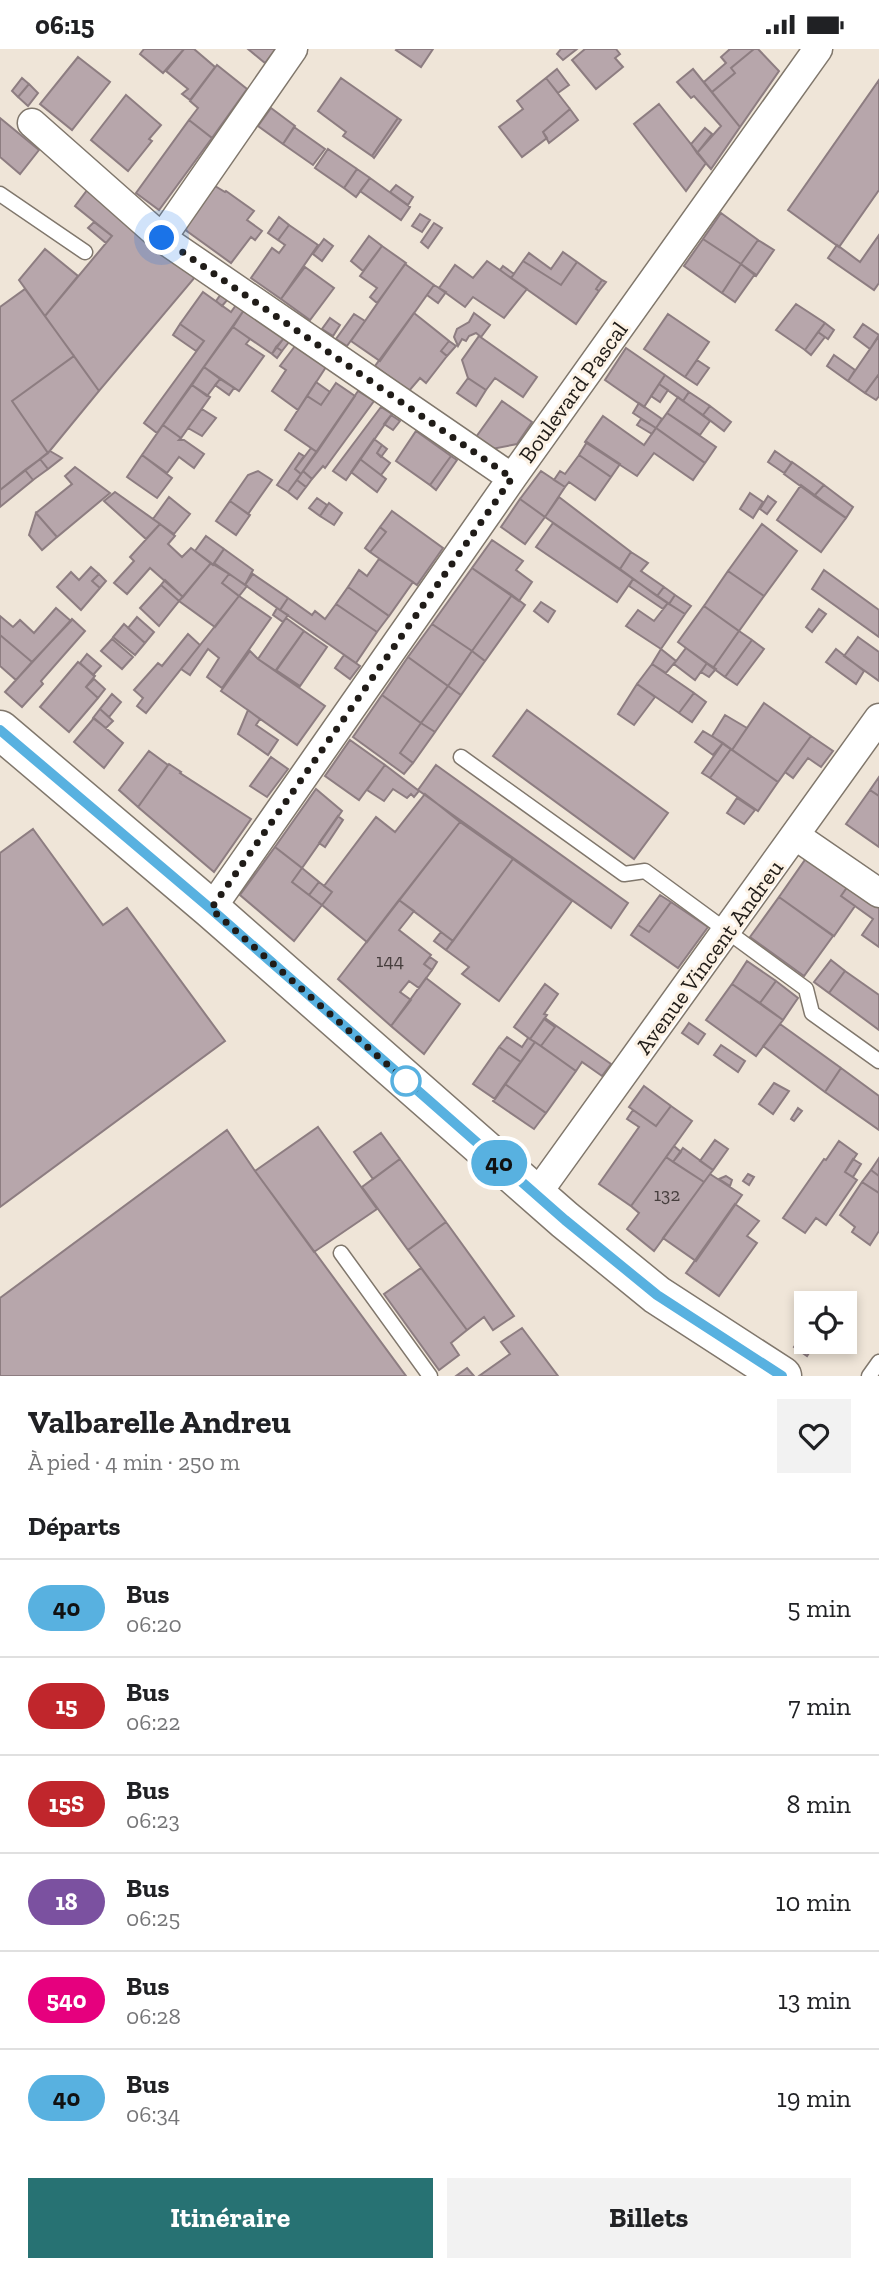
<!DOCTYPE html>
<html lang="fr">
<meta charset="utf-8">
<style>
:root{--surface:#fff;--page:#f2f2f2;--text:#202124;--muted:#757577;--line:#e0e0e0;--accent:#277273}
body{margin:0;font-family:"Zilla Slab",serif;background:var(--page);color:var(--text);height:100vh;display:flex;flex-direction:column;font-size:26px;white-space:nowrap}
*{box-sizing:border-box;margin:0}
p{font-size:23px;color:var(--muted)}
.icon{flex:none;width:38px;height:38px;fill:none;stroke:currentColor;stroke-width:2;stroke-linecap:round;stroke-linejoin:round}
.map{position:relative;height:1327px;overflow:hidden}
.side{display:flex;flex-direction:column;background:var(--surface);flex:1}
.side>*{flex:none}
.badge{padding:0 14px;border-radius:23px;font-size:24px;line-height:46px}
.controls{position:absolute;left:794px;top:1242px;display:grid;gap:14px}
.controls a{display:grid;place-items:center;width:63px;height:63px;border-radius:0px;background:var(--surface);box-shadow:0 4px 10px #0003;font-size:35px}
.you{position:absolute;width:35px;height:35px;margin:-18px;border:5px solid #fff;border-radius:50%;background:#1a73e8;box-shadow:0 0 0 10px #1a73e833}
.map>.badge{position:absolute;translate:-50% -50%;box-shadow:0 0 0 4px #fff}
h2{padding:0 28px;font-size:26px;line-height:63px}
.round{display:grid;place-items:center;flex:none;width:74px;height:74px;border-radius:0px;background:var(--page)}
.overview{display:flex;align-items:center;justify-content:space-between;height:119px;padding:0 28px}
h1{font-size:33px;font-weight:700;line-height:52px}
.cta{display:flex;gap:14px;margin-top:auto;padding:14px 28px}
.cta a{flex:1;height:80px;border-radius:0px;background:var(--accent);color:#fff;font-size:28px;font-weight:700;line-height:80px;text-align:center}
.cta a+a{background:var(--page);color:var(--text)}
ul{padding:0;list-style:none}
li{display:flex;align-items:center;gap:21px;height:98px;padding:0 28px;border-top:2px solid var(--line)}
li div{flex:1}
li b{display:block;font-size:26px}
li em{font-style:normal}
li .badge{min-width:77px;font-weight:700;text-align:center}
.status{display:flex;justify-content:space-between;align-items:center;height:49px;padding:0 35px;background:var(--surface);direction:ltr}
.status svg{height:19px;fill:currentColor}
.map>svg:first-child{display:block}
.building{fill:#b7a6ab;stroke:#8d7d81;stroke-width:2}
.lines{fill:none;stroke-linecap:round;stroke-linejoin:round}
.lane-casing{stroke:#80776c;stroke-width:17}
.street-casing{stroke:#80776c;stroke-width:31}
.secondary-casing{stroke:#80776c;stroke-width:41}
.lane{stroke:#fff;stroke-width:14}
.street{stroke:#fff;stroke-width:28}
.secondary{stroke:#fff;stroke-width:38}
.line-casing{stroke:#fff;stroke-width:16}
.line{stroke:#58b1e0;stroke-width:10}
.walk{stroke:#201c18;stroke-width:7;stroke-dasharray:0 12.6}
.stop-dot{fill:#fff;stroke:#58b1e0;stroke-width:3.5}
.labels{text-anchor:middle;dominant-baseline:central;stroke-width:6;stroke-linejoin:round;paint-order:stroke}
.number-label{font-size:19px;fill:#463e3d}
.street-label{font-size:23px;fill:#201c18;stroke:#fcf2e5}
</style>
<div class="status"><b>06:15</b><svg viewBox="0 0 49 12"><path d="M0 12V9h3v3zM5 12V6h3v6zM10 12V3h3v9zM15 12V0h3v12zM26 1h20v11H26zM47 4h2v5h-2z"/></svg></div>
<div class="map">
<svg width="879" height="1327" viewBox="0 0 879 1327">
<rect width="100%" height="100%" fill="#efe5d8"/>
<!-- building -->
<path class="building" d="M144,0h40l-21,24 -23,-19z
M184,0h10l21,18 -25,33 -8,-6 6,-5 -22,-18z
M248,0h28l-11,14z
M397,0h36l-12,18 -25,-17z
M561,0h16l-14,11 -6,-6z
M585,0h31l4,5 -5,4 8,9 -27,22 -24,-29z
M730,0h24l-23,19 4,5 -23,19 -8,-10 22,-19 -5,-6z
M754,0h4l21,22 -39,56 -28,-35 23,-19 -4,-5z
M78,8l32,25 -38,48 -32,-26z
M217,16l30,24 -35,49 -23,-18 9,-12 -8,-7z
M557,20l12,16 -11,8 -12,-15z
M693,20l47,58 -29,42 -14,-16 24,-27 -27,-30 -3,2 -14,-16z
M22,29l7,6 -11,13 -6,-6z
M341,29l57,40 -26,38 -29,-20 3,-4 -28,-21z
M546,29l24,31 -27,23 4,6 -25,19 -23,-30 24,-18 -6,-8z
M879,31v110l-40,57 -51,-37z
M29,35l9,9 -10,13 -10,-9z
M126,46l35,30 -12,14 3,2 -24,30 -37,-31z
M659,55l47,59 -20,28 -52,-67z
M271,59l24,18 -12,18 -25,-18z
M570,60l8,11 -29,23 -6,-11z
M0,69l39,32 -19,24 -20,-17z
M398,69l3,2 -27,38 -2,-2z
M189,71l23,18 -53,72 -23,-17z
M294,78l31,22 -12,16 -30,-21z
M705,79l7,6 -15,19 -6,-9z
M328,100l29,20 -13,19 -29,-20z
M357,120l13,9 -14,19 -12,-9z
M370,129l40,29 -9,13 -41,-29z
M396,136l17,12 -5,8 -18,-13z
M215,137l10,6 1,-1 28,20 -7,9 15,11 -7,9 -4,-3 -20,26 -47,-34z
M88,140l108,87 -97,115 -54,-75 67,-80 -37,-30z
M721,164l37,27 -17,24 -38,-25z
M420,165l10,6 -8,12 -10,-6z
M279,168l10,8 -11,15 -10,-7z
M94,173l18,14 -6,7 -18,-15z
M434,174l8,5 -14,20 -7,-6z
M289,176l29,20 -37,54 -30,-21 21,-30 7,5 6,-8 -7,-5z
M879,186v48l-5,7 -46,-32 9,-13 23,17z
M369,187l13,10 -19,25 -12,-10z
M324,190l9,7 -11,15 -9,-7z
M703,190l38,25 -19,29 -38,-27z
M758,191l16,10 -18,26 -15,-12z
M382,197l24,17 -29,40 -7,-6 7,-9 -17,-12z
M45,200l33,27 -33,40 -26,-36z
M563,203l14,10 -16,23 -38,-24 6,-8 22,16z
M487,212l40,28 -23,29 -31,-21 -8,10 -26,-19 16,-23 18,13z
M523,212l38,24 16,-23 25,18 -6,9 3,2 -23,33 -65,-46z
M405,215l29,21 -54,76 -29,-20z
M741,215l14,10 -20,28 -13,-9z
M503,217l11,8 -3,4 -11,-8z
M305,218l29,21 -24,32 -29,-21z
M602,231l4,2 -7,9 -3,-2z
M434,236l12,7 -8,11 -11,-8z
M25,240l49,67 -62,45 36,52 -48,37v-183z
M203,243l28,20 5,-7 8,5 -87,123 -13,-10 60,-82 -24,-17z
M221,245l7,5 -6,7 -6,-5z
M796,255l29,19 -20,27 -29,-20z
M244,261l40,28 -12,16 -39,-27z
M414,264l35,28 -8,10 6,5 -21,27 -6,-5 -11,13 -34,-25z
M474,264l16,12 -9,12 -5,-4 -7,3 -3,5 -4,-2 -4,7 -4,-9 3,-8 12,-7z
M354,265l11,7 -18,25 -11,-7z
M668,265l41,28 -24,35 -41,-28z
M330,269l10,7 -7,11 -11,-7z
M825,274l9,7 -6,9 -10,-7z
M180,275l24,17 -8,10 -23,-16z
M863,275l16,11 -9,14 -16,-12z
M233,278l17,12 -4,5 18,12 -25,35 -35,-24z
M818,283l7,5 -14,18 -6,-5z
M479,287l58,41 -14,20 -28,-19 -9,12 -18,-12 -6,-18z
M879,287v38l-14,19 -17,-12z
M284,289l5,4 -7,9 -6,-4z
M449,292l7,5 -9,10 -6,-5z
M295,297l31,21 -28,43 -26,-19 14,-21 -6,-4z
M276,298l6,4 -5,7 -5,-4z
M626,299l39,27 -21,32 -39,-27z
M834,306l21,15 -7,11 -21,-15z
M74,307l25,35 -51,62 -36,-52z
M697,311l12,8 -12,17 -12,-8z
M204,318l16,12 -13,17 -15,-11z
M879,325v22l-3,4 -11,-7z
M665,326l24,17 -6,9 -24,-17z
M468,329l18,12 -10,16 -19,-13z
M220,330l14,9 -5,7 -14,-10z
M316,333l14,10 -9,13 -14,-9z
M336,334l19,13 -38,56 -32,-22 22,-34 14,9z
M659,335l9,6 -8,12 -9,-6z
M192,336l18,12 -29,41 -18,-13z
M358,342l16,10 -49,67 -2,-2 -11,13 -9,-8z
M689,343l21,14 -7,9 -20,-14z
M678,348l32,24 -10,14 -33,-22z
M502,352l30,21 -15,22 -25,5 -16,-12z
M639,354l23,16 -6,9 -23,-15z
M710,357l21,16 -7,9 -21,-16z
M381,358l11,7 -46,66 -13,-9z
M202,360l14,9 -14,18 -14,-8z
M667,364l49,34 -11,16 -49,-35z
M391,366l9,6 -7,9 -9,-6z
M603,367l41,29 12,-17 49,35 -12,17 -39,-27 -17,23 -52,-34z
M641,370l15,9 -4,6 -15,-9z
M163,376l18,13 -2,2h5l20,14 -10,14 -15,-11 -12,16 -25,-18z
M416,382l35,25 -21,29 -34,-24z
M374,390l8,6 -5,8 13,10 -9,12 -21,-16z
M587,393l33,22 -9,13 -32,-22z
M382,396l5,4 -6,8 -4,-4z
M311,399l6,4 -16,22 -6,-5z
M50,402l12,7 -14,11 -8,-10z
M775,402l17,12 -8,10 -16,-11z
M299,404l5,3 -9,13 6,5 -13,18 -11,-7z
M142,406l30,23 -15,20 -30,-21z
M579,406l32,22 -16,23 -26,-18 -4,5 -11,-7 6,-9 5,3z
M451,407l6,4 -21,30 -6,-5z
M40,410l8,10 -15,11 -8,-10z
M360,410l26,20 -9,13 -26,-20z
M792,413l32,23 -10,11 -30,-22z
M75,418l35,26 -53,44 -21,-24 36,-29 -7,-8z
M25,421l8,10 -33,27v-17z
M258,422l14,9 -24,34 -18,-13 18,-26z
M303,422l9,8 -6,8 -9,-7z
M541,422l24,16 -20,30 -25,-18z
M297,431l9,7 -9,12 -9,-7z
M801,436l45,33 -25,34 -44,-32z
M824,436l29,22 -7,11 -32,-22z
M115,443l45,32 -14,15 -42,-38z
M750,444l13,9 -10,16 -13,-9z
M768,447l8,6 -9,12 -7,-5z
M169,448l21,17 -16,20 -21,-15z
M559,448l72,55 -11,17 -75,-52z
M317,449l10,7 -7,11 -11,-8z
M520,450l25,18 -20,27 -24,-17z
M230,452l20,14 -14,20 -20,-14z
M329,454l13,10 -8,12 -14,-9z
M392,462l51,37 -26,37 -47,-33 16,-20 -6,-5z
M36,464l21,24 -15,13 -13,-15z
M553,474l80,56 -16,23 -81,-55z
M160,475l15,12 -7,8 14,13 9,-9 20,15 -28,34 -33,-29 -23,26 -13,-11 20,-22 -4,-4z
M762,475l35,27 -33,45 -36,-25z
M380,478l6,5 -16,20 -5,-4z
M206,487l18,13 -11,16 -18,-14z
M492,491l31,21 -7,9 16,12 -13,19 -47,-33z
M224,500l29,21 -8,15 -31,-22z
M631,503l17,11 -7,8 23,16 -7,9 -37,-27z
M379,510l34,23 -24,34 -41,-29 11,-17 8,6z
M211,514l18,11 -7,9 17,13 -24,31 -36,-26z
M91,518l8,7 -7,7 8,7 -19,22 -24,-23 14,-15 8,8z
M472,519l40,27 -40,56 -40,-27z
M824,521l55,40v27l-67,-48z
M728,522l36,25 -25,35 -35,-25z
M99,525l7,7 -6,7 -8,-7z
M229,525l18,12 -8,10 -17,-13z
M253,525l35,24 -8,12 -35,-25z
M633,530l35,24 -5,6 -34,-23z
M165,531l18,17 -4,4 -18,-16z
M161,536l18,16 -20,25 -19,-18z
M348,538l41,29 -12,16 -41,-28z
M664,538l11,8 -6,9 -12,-8z
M512,546l13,10 -40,56 -13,-10z
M675,546l16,11 -6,8 -16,-10z
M239,547l32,22 -49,70 -15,-11 12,-19 -11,-9 -18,26 -9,-6z
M288,549l24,17 3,-4 10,8 11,-15 41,28 -21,31 -76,-53z
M541,553l14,9 -7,11 -14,-11z
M668,554l17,11 -24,35 -35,-23 12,-16 16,11z
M704,557l35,25 -26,37 -35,-26z
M56,559l15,13 -39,41 -32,-27v-19l13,11 7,-7 14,13z
M277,559l11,7 -5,7 -10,-7z
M819,560l7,5 -14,18 -6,-5z
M137,568l17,15 -9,11 -17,-15z
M286,569l18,13 -28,40 -18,-12z
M72,570l13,12 -44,50 2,3 -21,23 -17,-15z
M124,575l21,19 -10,12 -22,-18z
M432,575l40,27 -24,35 -40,-29z
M304,582l23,16 -27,39 -24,-16z
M739,582l13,9 -27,37 -12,-9z
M188,585l12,11 -54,68 -9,-7 6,-8 -9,-8 24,-27 4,3z
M0,586l32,27 -16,18 -16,-14z
M858,588l21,15v29l-35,-25z
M112,590l21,18 -11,12 -21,-18z
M752,591l12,9 -27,36 -12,-8z
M686,599l21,15 -12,17 -21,-16z
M661,600l15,12 -10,12 -14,-9z
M836,600l28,22 -8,13 -30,-22z
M250,602l8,8 67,47 -28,39 -76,-54z
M472,602l13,10 -24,34 -13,-9z
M87,605l14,12 -8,9 -13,-12z
M344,606l16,11 -10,13 -15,-11z
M408,608l40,29 -27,37 -39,-28z
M78,613l17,14 -9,11 12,11 -29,34 -29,-25z
M707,614l9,6 -7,8 -8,-5z
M652,615l42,29 -15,20 -42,-29z
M94,630l11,10 -7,9 -12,-11z
M637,635l18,13 -21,28 -16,-11z
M448,637l13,9 -26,37 -14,-9z
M694,644l12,9 -14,20 -13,-9z
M112,645l9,8 -12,15 -9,-8z
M382,646l39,28 -21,30 13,10 -9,11 -51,-37z
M764,654l47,33 -33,46 -46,-32z
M100,660l13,12 -7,7 -13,-10z
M248,661l12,9 -4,6 22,15 -10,15 -30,-21z
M527,661l141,103 -34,46 -141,-103z
M725,666l22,13 -15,22 -20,-14z
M94,669l29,25 -19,25 -30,-26z
M421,674l14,9 -22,31 -13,-10z
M703,682l20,12 -10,12 -18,-13z
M811,687l22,15 -12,16 -13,-9 -15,20 -8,-6z
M350,691l35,25 -26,35 -34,-24z
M723,694l8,6 -21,29 -8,-5z
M731,700l47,33 -20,29 -48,-33z
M149,702l19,14 -30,42 -19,-17z
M271,708l17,12 -21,28 -17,-11z
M169,715l12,8 -1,1 71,46 -37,53 -76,-65z
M385,716l34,26 -5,6 -3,-3 -4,4 -14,-9 -9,12 -17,-11z
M436,716l192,138 -17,25 -193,-138z
M879,728v19l-9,-6z
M316,740l26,22 -40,57 -27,-21z
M870,741l9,6v51l-33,-23z
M425,745l35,28 -93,120 -45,-37 10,-13 -8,-6 52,-69 19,15z
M737,749l18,12 -11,14 -17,-11z
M338,767l5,4 -18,27 -6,-4z
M460,773l53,37 -60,82 -54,-41z
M33,780l70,96 24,-17 98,133 -225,166v-354z
M275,798l27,21 -10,14 30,23 -28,36 -54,-46z
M807,808l41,29 -7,10 14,10 -21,30 -55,-39z
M513,810l59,42 -73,100 -37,-27 7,-7 -23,-17z
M302,819l17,14 -10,13 -17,-13z
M319,833l13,10 -10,13 -13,-10z
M848,837l31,22v39l-17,-12 11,-16 -32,-23z
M660,846l11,7 -22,30 -11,-7z
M779,848l54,39 -29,40 -54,-39z
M399,851l15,11 -15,19 32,25 -7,9 8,6 -13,18 -10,-7 -9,11 11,8 -20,26 -53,-47z
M671,853l37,25 -30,41 -47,-33 7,-10 11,7z
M441,883l12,9 -7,9 -12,-9z
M430,908l7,5 -5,8 -8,-6z
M831,911l14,11 -16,22 -15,-11z
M747,912l29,20 -16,22 -28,-19z
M845,922l34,24v35l-50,-37z
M426,929l34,26 -36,50 -33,-28z
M776,932l22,17 -15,22 -23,-17z
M545,935l13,10 -14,20 3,1 -17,24 -16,-12z
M732,935l51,36 -27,36 -50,-36z
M545,969l66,46 -9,12 -20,-14 -6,9 -35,-25 14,-19 -11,-8z
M544,970l11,8 -14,19 -11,-7z
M689,974l16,11 -7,10 -16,-11z
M780,975l61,44 -16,24 -62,-46z
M507,988l15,10 6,-9 7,4 -14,20 -22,-15z
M535,993l41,29 -30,42 -41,-29z
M721,996l24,16 -7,11 -24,-17z
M499,998l22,15 -26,37 -22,-15z
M841,1019l38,28v34l-54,-38z
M774,1034l15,8 -16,23 -14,-10z
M505,1035l41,29 -12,16 -41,-28z
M644,1037l27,20 -15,20 -27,-19z
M671,1057l21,15 -61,85 -32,-22 40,-57 -12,-8 6,-9 23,16z
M798,1059l4,3 -8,10 -3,-2z
M318,1078l59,82 -63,43 -59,-81z
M227,1081l28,41 151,205h-406v-78z
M381,1084l19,26 -27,20 -19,-27z
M715,1091l13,9 -15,21 -13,-9z
M839,1092l18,13 -12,18 12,8 -31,45 -10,-7 -11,15 -22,-15 41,-59 2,1z
M674,1097l7,6 -8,10 -7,-5z
M683,1099l30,22 -9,12 -31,-20z
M666,1108l38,25 -50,69 -27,-22 12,-16 -8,-7z
M879,1109v18l-8,-6z
M400,1110l46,63 -38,28 -46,-63z
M853,1110l8,5 -8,13 -8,-5z
M871,1121l8,6v17l-17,-11z
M710,1125l32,21 -46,66 -33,-23z
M748,1125l6,3 -5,8 -6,-4z
M726,1127l6,4 -2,6 -11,-7z
M862,1133l17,11v38l-9,14 -18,-13 3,-5 -15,-12z
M735,1155l24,17 -12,15 10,7 -38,53 -33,-23z
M446,1173l68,94 -21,14 -9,-13 -17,13 -59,-80z
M421,1219l46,62 -16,13 8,12 -20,15 -55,-76z
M522,1279l36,48h-79l31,-22 -9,-12z
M807,1280v13h9l-9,14 -13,-9z
M467,1319l7,8h-18z"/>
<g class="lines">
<defs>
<path id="lane" d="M0,145l85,58
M461,708l163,117 21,-3 161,118 6,24 67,48
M341,1204l89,123
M869,1327l10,-14"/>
<path id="street" d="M32,74l130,115 350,240
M162,189l131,-189
M796,787l83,57
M211,860l301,-431 306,-429
M536,1146l343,-477"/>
<path id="secondary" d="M0,681l211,179 354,311 92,75 125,81"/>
</defs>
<!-- lane casing -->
<use href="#lane" class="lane-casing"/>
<!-- street casing -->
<use href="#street" class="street-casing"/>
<!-- secondary casing -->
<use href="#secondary" class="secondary-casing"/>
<!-- lane -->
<use href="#lane" class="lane"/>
<!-- street -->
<use href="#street" class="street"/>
<!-- secondary -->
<use href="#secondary" class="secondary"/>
</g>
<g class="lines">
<defs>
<path id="line" d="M0,681l211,179 354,311 92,75 125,81"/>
</defs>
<!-- line casing -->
<use href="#line" class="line-casing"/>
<!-- line -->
<use href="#line" class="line"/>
<!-- walk -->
<path class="walk" d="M162,189l350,240 -301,431 204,180 -9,-8"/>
</g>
<!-- markers -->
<circle class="stop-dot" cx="406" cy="1032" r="14"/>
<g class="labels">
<!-- number labels -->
<g class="number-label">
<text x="390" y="911">144</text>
<text x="667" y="1145">132</text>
</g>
<!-- street labels -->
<g class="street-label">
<text transform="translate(573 343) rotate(-54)">Boulevard Pascal</text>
<text transform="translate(709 908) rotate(-54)">Avenue Vincent Andreu</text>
</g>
</g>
</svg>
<div class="controls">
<a><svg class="icon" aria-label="locate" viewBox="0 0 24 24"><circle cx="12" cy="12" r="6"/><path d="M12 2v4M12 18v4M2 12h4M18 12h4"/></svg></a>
</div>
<div class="you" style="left:162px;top:189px"></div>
<b class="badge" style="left:499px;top:1114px;background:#58b1e0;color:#111">40</b>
</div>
<section class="side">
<div class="overview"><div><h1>Valbarelle Andreu</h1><p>À pied · 4 min · 250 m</p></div><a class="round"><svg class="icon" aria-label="heart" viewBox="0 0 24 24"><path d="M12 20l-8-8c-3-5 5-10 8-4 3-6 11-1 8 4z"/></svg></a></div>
<h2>Départs</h2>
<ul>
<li><span class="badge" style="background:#58b1e0;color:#111">40</span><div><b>Bus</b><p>06:20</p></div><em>5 min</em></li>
<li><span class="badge" style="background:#c0262c;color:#fff">15</span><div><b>Bus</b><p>06:22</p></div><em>7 min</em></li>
<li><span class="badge" style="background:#c0262c;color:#fff">15S</span><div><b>Bus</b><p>06:23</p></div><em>8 min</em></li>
<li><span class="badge" style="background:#7b51a0;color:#fff">18</span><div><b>Bus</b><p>06:25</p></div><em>10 min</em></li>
<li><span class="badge" style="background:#e6007e;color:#fff">540</span><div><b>Bus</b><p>06:28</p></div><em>13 min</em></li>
<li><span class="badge" style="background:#58b1e0;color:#111">40</span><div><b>Bus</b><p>06:34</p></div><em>19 min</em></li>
</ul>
<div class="cta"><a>Itinéraire</a><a>Billets</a></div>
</section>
